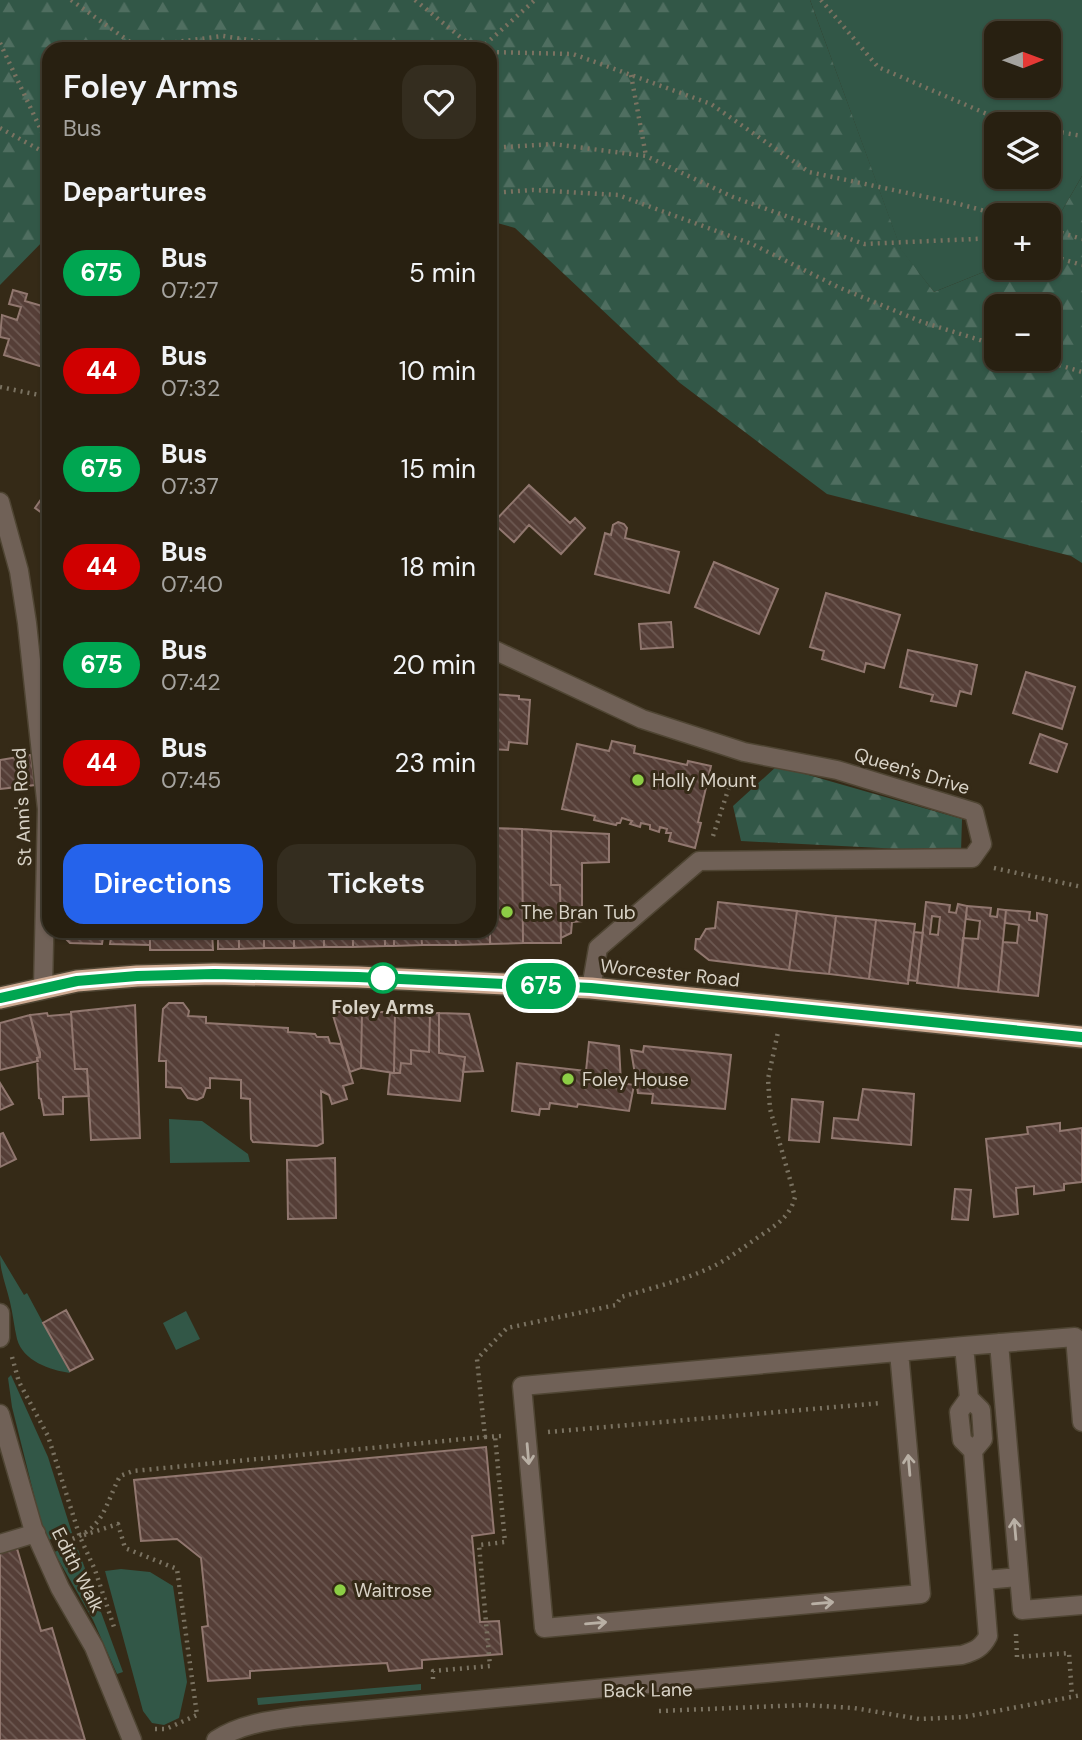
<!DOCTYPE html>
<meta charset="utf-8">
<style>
:root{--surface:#282011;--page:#342d1f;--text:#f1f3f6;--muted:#a5a39f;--line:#443e31;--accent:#2563eb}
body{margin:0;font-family:"DM Sans",sans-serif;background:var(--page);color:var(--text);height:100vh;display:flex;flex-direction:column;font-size:26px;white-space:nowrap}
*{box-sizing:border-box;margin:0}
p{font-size:23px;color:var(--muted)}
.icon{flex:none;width:38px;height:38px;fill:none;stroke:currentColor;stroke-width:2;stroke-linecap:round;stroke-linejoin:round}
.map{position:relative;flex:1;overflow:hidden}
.panel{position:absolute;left:42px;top:42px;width:455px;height:896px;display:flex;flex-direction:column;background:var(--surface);border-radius:21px;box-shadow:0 2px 5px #0004,0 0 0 2px var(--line)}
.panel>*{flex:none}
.badge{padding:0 14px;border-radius:23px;font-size:24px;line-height:46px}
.needle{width:46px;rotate:89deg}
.fabs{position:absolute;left:984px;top:21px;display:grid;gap:14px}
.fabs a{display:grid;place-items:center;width:77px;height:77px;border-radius:14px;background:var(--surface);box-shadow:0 2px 5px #0004,0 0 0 2px var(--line);font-size:35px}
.map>.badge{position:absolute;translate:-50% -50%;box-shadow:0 0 0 4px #fff}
h2{padding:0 21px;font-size:26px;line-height:63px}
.round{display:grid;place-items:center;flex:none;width:74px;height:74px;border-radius:21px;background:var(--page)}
.summary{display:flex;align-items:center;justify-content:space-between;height:119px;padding:0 21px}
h1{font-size:33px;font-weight:600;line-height:52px}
.button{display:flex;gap:14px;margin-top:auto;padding:14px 21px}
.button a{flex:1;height:80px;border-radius:21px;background:var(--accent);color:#fff;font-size:28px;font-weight:600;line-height:80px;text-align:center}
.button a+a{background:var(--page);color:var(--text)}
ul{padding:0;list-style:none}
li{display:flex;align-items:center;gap:21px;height:98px;padding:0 21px}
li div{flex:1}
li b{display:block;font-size:26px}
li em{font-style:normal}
li .badge{min-width:77px;font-weight:700;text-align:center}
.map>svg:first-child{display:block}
.green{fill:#325747;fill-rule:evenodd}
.forest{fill:url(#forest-firs);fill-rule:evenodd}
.building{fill:url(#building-back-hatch);stroke:#91776f;stroke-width:2;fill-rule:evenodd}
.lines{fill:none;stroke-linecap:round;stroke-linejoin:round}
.minor-casing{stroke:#4f4533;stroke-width:21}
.highway-casing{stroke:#4f4533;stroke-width:24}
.path{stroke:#7a7261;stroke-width:4.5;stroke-dasharray:2 5;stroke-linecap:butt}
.minor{stroke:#706157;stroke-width:18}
.highway{stroke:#cda991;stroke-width:21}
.oneway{stroke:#b9b0a5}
.line-casing{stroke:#fff;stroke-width:16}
.line{stroke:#00a651;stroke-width:10}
.poi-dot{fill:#8cce45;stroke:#352a17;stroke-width:2.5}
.stop-dot{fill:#fff;stroke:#00a651;stroke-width:3.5}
.labels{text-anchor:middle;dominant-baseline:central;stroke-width:6;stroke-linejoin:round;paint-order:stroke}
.street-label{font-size:19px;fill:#d8d2c6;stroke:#352a17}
.poi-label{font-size:19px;fill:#d8d2c6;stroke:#352a17;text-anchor:start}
.stop-label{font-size:19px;font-weight:bold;fill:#d8d2c6;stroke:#352a17}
</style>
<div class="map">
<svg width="1082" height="1740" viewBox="0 0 1082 1740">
<defs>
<pattern id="forest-firs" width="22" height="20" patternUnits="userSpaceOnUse" patternTransform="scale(1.75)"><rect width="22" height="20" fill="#325747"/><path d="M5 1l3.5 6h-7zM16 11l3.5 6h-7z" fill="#4f6e60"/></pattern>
<pattern id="building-back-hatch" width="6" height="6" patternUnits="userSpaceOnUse" patternTransform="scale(1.75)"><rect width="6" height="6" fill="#553e37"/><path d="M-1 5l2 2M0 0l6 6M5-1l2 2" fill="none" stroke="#6d5952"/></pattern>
</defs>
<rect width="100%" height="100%" fill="#352a17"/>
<!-- green -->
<path class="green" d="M810,0h272v176l-34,59v-20h-52v52l-62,25 -33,-42zM996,33h52v53h-52zM996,124h52v53h-52z
M169,1119l33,2 46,33 2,8 -80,1z
M0,1255l24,40 3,-2 43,80c-20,-3 -47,-12 -53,-34 -3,-12 -4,-25 -7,-37 -4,-17 -10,-30 -10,-47z
M186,1311l14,28 -24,11 -13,-27z
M11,1375l37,82 24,76 -24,7 -5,-9 -31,-124 -4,-29z
M76,1544l47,128 -6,2 -24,-54 -39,-68z
M121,1569l29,3 23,14 14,96 -8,36 -15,7 -12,-2 -9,-12 -38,-140z
M421,1684v6l-163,15 -1,-7z"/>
<!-- forest -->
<path class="forest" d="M0,0h810l91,249 33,43 62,-25 52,1v-33l34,-59v387l-11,-7 -244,-62 -147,-111 -165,-155 -25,-7v-172h-441v186l-49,50zM996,306h52v53h-52z
M777,766l185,53 -1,33 -220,-11 -8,-35z"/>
<!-- building -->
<path class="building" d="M13,290l14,4 -2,7 24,7v61l-45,-14 5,-16 -9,-2 2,-22 15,5 4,-13 -12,-3z
M529,485l41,38 5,-5 10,10 -24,26 -32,-29 -15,17 -21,-19z
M49,488v30l-14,-10z
M618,522l6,2 3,4 -2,10 54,14 -10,41 -74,-19 10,-41 6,2 2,-10z
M714,562l64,27 -19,45 -64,-27z
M826,593l74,22 -16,53 -18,-5 -2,9 -42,-13 2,-8 -14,-4z
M671,622l2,25 -32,2 -2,-25z
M908,650l69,15 -6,29 -11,-3 -4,15 -25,-5 2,-6 -33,-8z
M1026,672l49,15 -13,42 -49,-16z
M491,694l28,2v3l11,1 -3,44 -18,-2 -1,8 -18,-1z
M1040,734l27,10 -10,28 -27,-9z
M612,741l23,5 -1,7 53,12 1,-4 23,5 -13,56 3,1 -6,25 -26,-7 2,-8h-5l1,-4 -7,-2 -1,5 -9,-3v-4l-9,-2 -1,4 -10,-3 2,-3 -10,-3 -2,5h-3l-1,2 -22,-5 1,-4 -33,-7 15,-65 32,7z
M31,755l4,30 -35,4v-29z
M490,828l32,1 1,114 -33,1z
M522,829l29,2v54h9l1,58h-38z
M551,831l58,3v28l-27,1v58l-10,1 -1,11 -10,5 -1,-53h-9z
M490,881v63l-34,1 -1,-14h35z
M718,902l79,9 -8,59 -80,-10 -14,-11 1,-10h4l6,-10 9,-1z
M926,902l24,3 -1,7 7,1 2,-9 9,2 -9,82 -41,-5zM932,916l8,1 -2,18 -8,-1z
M967,906l24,2 -1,8 7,1 1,-8 8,1 -8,82 -40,-4 5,-50 15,1 2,-18 -14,-2z
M1006,910l24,2 -1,8 8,1v-8l10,2 -9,81 -40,-4 5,-50 14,1 2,-18 -14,-2z
M797,911l39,5 -7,58 -40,-4z
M836,916l40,4 -7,59 -40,-5z
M876,920l39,4 -7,60 -39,-5z
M63,931h41l-2,13 -32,-1 -7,-7z
M112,931h38v14l-40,-1z
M150,931h62l1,19h-63z
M218,931h21v18h-21z
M239,931h25v17l-25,1z
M264,931h30v17h-30z
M294,931h30v16l-30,1z
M324,931h29v16h-29z
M353,931h32v15l-32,1z
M385,931h9v15h-9z
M394,931h27l1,14 -28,1z
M421,931h34l1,14h-34z
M914,932l9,1 -6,48 -9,-1z
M169,1003h14l6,8 -1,5 18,1v6l82,5v4l27,2 2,3h11l2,6 11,1 12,39 -10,3 4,13 -15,5 -3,-9 -8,-4 2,52 -6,3 -64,-4 -2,-3 -1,-40 -9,-1v-18l-31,-2v10h-4l-3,9 -6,3 -9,-2 -7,-10 -15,-1v-26h-7l1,-14 3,-38z
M135,1005l5,133 -49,2 -4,-71h-12l-4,-57z
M332,1012h30l-1,56 -11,4z
M362,1012h33l-1,61 -33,-5z
M395,1012l35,1 -1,39 -18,-2v14l-10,-1 -1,10h-6z
M47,1013l1,3 23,-2 4,55h12l2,27 -26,1v17l-19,1 -3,-16 -2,-1 -2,-40 3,-1v-4l-10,-38z
M430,1013h9v40l26,4 -5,44 -72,-7 2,-21h10l1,-10 10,1v-14l18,2z
M439,1013l30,1 14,57 -20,1 2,-15 -26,-4z
M30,1015l10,42 -3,1 1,3 -38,9v-47z
M589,1042l30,4 2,37 13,2 -5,26 -51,-7 -1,3 -27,-4 -1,6h-9l-1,6 -27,-4 5,-48 69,8z
M644,1046l87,9 -6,54 -73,-6 1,-9 -15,-1 -7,-43 12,2z
M0,1083l13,21 -13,6z
M863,1089l51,5 -3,51 -79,-7 2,-20 24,2z
M792,1099l31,3 -4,40 -30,-2z
M1060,1123v8l22,-3v54l-18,2v6l-30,4v-8l-18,2 2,26 -24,3 -8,-78 42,-5 -1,-7z
M3,1133l13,26 -16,8v-33z
M335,1158l1,60 -48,1 -1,-59z
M955,1189l16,1 -3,30 -16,-1z
M66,1310l27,49 -23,12 -27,-48z
M486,1447l8,86 -22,3 8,86 19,-1 3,33 -80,6v8l-33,3 -2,-8 -137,8v7l-42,3 -6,-54 6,-1 -7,-68 -24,-19 -36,2 -7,-61z
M16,1545l25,86 11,-3 33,112h-85v-190z"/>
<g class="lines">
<defs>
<path id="minor" d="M0,502l19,69 8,52 20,186 -4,179
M490,648l152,71 102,33 93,18 137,42 8,32 -10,14 -273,3 -101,87 -7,40
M0,1313v25
M999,1343l23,267 60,-5
M964,1346l111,-9 7,85
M899,1352l22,242 -377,34 -22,-242 442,-40 5,52
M0,1414l33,114 27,60 34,59 38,93
M0,1544l36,-11
M985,1580l34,-3
M216,1740c26,-17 57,-20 86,-24l660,-61c13,-4 20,-7 26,-19l-15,-185 -11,-11 -3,-28 10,-14 12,12 2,29 -10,12"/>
<path id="highway" d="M0,998l77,-17 60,-5 77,-2 144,3 233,11 491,49"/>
</defs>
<!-- minor casing -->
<use href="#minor" class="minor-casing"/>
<!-- highway casing -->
<use href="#highway" class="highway-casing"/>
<!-- path -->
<path class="path" d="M71,0l66,47 86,-11 84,13
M415,0l60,49
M821,0l57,67 123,53 20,4
M0,43l49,104
M480,49l55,-49
M490,52l83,2 138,50 98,68 150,32 41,11
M631,75l15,81
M0,128l49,27
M1048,130l34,6
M490,148l63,-4 93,12 87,41 131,47 132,-6
M490,193l43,-3 85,5 134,49 86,43 84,35 74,23
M1048,229l34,10
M1048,255l34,10
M1039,359l43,13
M0,387l49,10
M713,836l20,-61
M994,868l88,19
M12,1357l7,25 29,54 32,101 15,33 19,57
M548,1432l333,-29
M485,1437l16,-1
M84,1535l34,-11 7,24 52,21 20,146
M66,1541c38,-11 38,-34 54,-65l13,-5 352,-34 -8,-78 30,-31 109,-23 5,-8c31,-9 64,-17 93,-31 16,-8 31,-20 46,-30 16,-11 30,-19 35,-39l-25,-88 -2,-30 10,-47
M1016,1634l1,23 52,-4 3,43
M433,1679v-8l57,-5 -11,-121 26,-3 -10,-106
M659,1711l145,-6 50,3 65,11 45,-2 118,-22
M155,1729h11l31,-14"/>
<!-- minor -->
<use href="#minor" class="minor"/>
<!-- highway -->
<use href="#highway" class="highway"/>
</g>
<!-- one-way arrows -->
<defs><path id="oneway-shaft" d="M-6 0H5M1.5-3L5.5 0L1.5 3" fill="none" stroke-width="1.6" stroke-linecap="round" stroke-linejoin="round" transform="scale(1.75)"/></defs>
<g class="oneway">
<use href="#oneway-shaft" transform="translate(528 1454) rotate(85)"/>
<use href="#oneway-shaft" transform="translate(909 1465) rotate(-95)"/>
<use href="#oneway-shaft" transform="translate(1015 1529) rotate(-95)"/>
<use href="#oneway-shaft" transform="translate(823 1603) rotate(-5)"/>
<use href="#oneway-shaft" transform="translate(596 1623) rotate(-5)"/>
</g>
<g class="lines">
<defs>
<path id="line" d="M0,998l77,-17 60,-5 77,-2 144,3 233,11 491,49"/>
</defs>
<!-- line casing -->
<use href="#line" class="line-casing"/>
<!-- line -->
<use href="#line" class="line"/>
</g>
<!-- markers -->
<g class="poi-dot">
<circle cx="638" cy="780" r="7"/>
<circle cx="507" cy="912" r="7"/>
<circle cx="568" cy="1079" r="7"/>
<circle cx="340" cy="1590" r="7"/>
</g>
<circle class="stop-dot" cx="383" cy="978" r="14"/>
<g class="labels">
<!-- street labels -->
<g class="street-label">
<text transform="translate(912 771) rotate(17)">Queen's Drive</text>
<text transform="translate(22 807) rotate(-93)">St Ann's Road</text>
<text transform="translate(670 973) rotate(6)">Worcester Road</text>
<text transform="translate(78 1570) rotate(63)">Edith Walk</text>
<text transform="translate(648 1690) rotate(-1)">Back Lane</text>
</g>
<!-- poi labels -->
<g class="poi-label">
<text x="652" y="780">Holly Mount</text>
<text x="521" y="912">The Bran Tub</text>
<text x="582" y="1079">Foley House</text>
<text x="354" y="1590">Waitrose</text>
</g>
<!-- stop labels -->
<g class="stop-label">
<text x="383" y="1007">Foley Arms</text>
</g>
</g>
</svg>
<div class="fabs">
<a><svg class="needle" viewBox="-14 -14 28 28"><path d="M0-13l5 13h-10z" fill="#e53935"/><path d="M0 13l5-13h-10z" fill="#a5a39f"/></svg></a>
<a><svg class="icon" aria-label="layers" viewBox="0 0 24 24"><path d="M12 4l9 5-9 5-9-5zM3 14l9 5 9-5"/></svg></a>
<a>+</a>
<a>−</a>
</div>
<b class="badge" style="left:541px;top:986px;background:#00a651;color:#fff">675</b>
<section class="panel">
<div class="summary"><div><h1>Foley Arms</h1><p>Bus</p></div><a class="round"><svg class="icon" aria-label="heart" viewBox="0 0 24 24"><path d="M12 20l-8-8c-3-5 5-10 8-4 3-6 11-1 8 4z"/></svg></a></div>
<h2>Departures</h2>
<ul>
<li><span class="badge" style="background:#00a651;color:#fff">675</span><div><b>Bus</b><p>07:27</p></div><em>5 min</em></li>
<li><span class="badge" style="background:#d00000;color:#fff">44</span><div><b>Bus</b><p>07:32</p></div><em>10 min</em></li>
<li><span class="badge" style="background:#00a651;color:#fff">675</span><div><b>Bus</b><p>07:37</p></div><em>15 min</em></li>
<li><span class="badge" style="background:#d00000;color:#fff">44</span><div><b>Bus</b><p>07:40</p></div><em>18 min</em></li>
<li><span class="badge" style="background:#00a651;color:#fff">675</span><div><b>Bus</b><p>07:42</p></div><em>20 min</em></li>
<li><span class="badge" style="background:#d00000;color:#fff">44</span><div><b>Bus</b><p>07:45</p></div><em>23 min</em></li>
</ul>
<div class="button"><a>Directions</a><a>Tickets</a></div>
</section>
</div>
